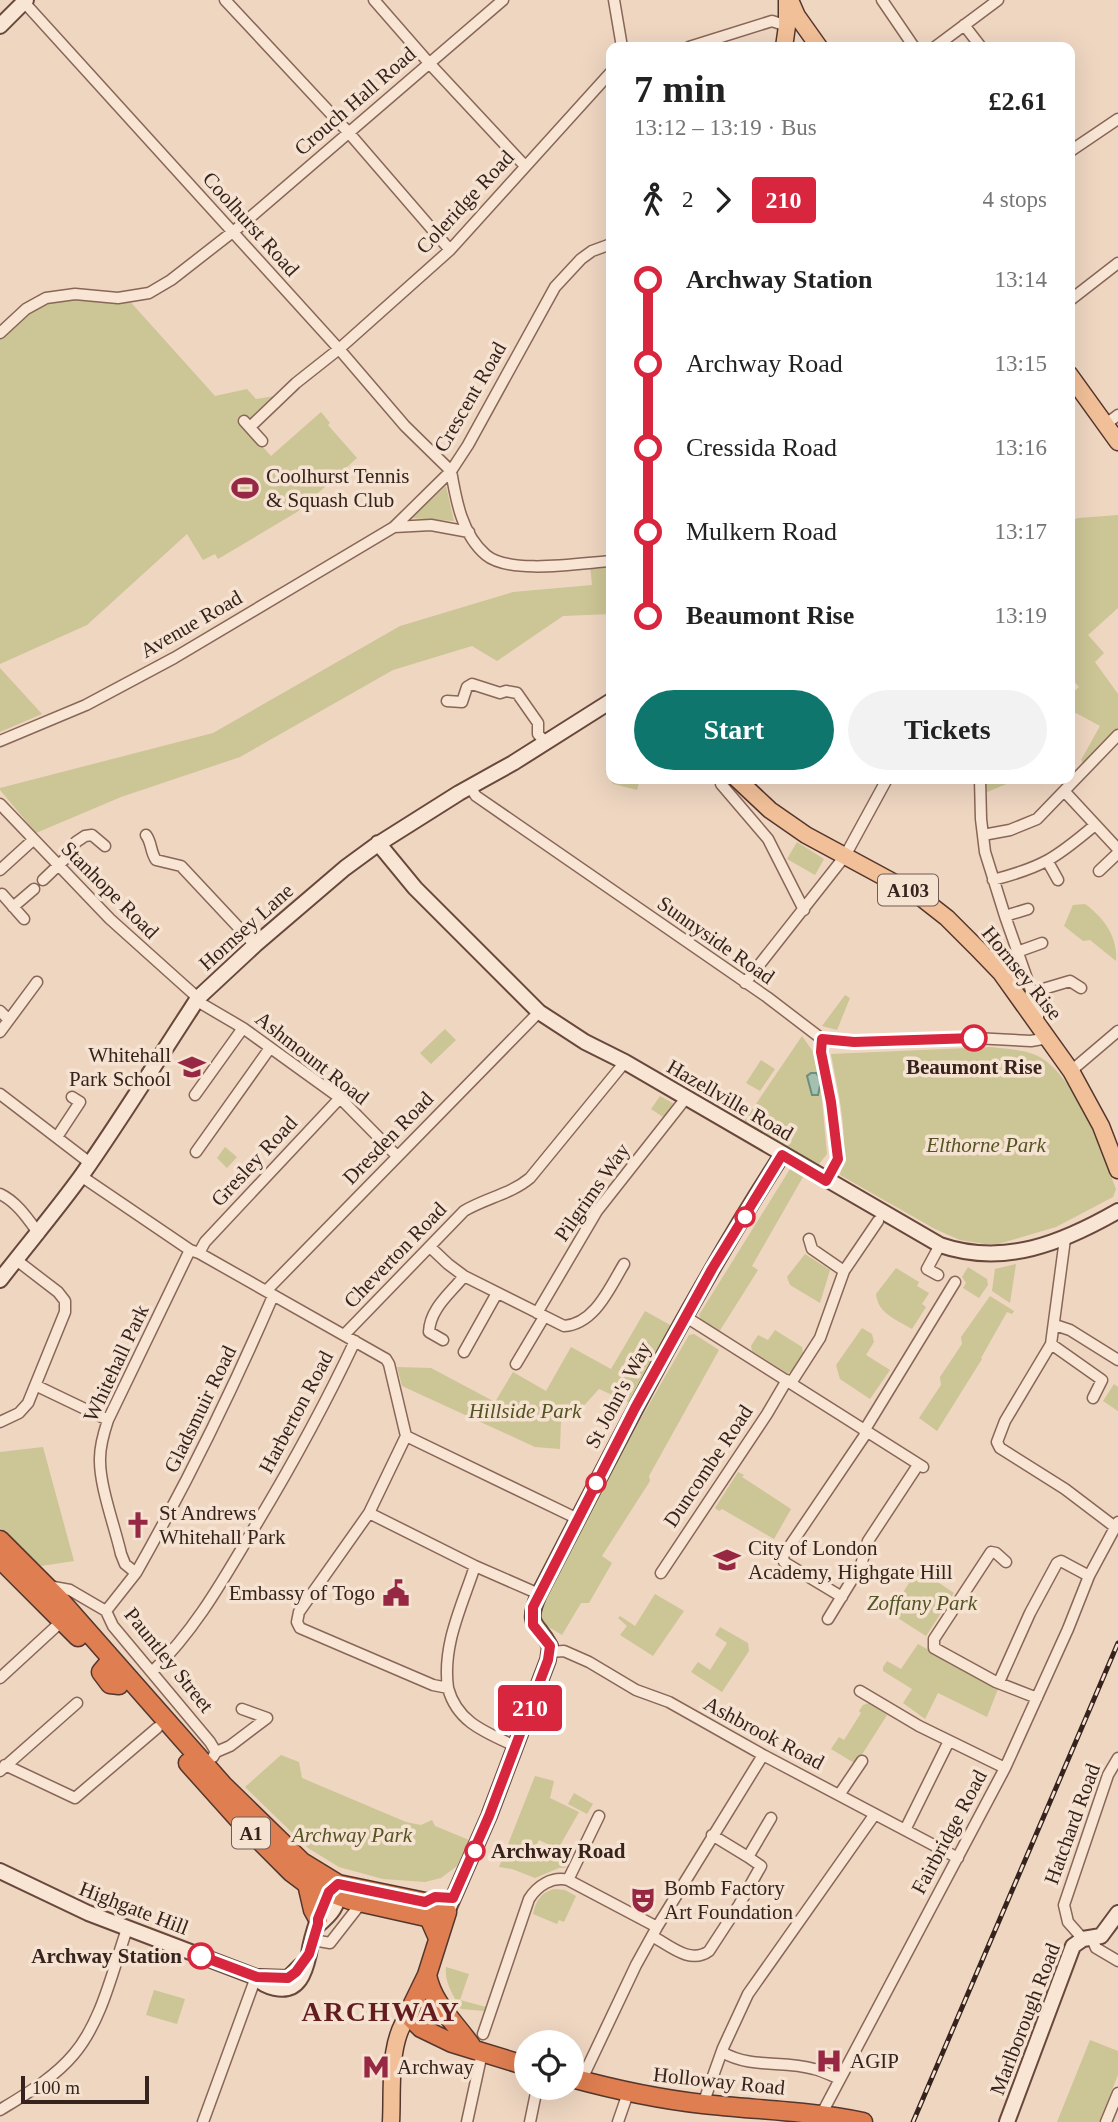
<!DOCTYPE html>
<meta charset="utf-8">
<style>
:root{--surface:#fff;--page:#f2f2f2;--text:#222;--muted:#767676;--accent:#0f766e}
body{margin:0;font-family:"Times New Roman",serif;background:var(--page);color:var(--text);height:100vh;display:flex;flex-direction:column;font-size:26px;white-space:nowrap}
*{box-sizing:border-box;margin:0}
p{font-size:23px;color:var(--muted)}
.icon{flex:none;width:38px;height:38px;fill:none;stroke:currentColor;stroke-width:2;stroke-linecap:round;stroke-linejoin:round}
.map{position:relative;flex:1;overflow:hidden}
.drawer{position:absolute;left:606px;top:42px;width:469px;height:742px;display:flex;flex-direction:column;background:var(--surface);border-radius:14px;box-shadow:0 7px 28px #0002}
.drawer>*{flex:none}
.badge{padding:0 14px;border-radius:5px;font-size:24px;line-height:46px}
.buttons{position:absolute;left:514px;top:2030px;display:grid;gap:14px}
.buttons a{display:grid;place-items:center;width:70px;height:70px;border-radius:50%;background:var(--surface);box-shadow:0 7px 28px #0002;font-size:35px}
.scale{position:absolute;left:21px;bottom:18px;width:128px;box-sizing:border-box;padding-left:7px;border:4px solid #37231d;border-top:0;font-size:19px;line-height:24px;white-space:nowrap;color:#37231d;-webkit-text-stroke:5px #f5e2d1;paint-order:stroke}
.map>.badge{position:absolute;translate:-50% -50%;box-shadow:0 0 0 4px #fff}
.legs{display:flex;align-items:center;gap:10px;height:77px;padding:0 28px;font-size:23px}
.legs p{margin-inline-start:auto}
.head{display:flex;align-items:center;justify-content:space-between;height:119px;padding:0 28px}
h1{font-size:38px;font-weight:700;line-height:52px}
.cta{display:flex;gap:14px;margin-top:auto;padding:14px 28px}
.cta a{flex:1;height:80px;border-radius:42px;background:var(--accent);color:#fff;font-size:28px;font-weight:700;line-height:80px;text-align:center}
.cta a+a{background:var(--page);color:var(--text)}
ul{padding:0 28px;list-style:none}
li{display:flex;align-items:center;gap:24px;height:84px;font-size:26px}
li i{display:grid;place-items:center;width:10px;height:100%;margin:0 9px;background:currentColor}
li i::after{content:'';width:18px;height:18px;margin:-9px;border:5px solid;border-radius:50%;background:var(--surface)}
li p{margin-inline-start:auto}
li:first-child i{background:linear-gradient(#0000 50%,currentColor 0)}
li:last-child i{background:linear-gradient(currentColor 50%,#0000 0)}
.map>svg:first-child{display:block}
.green{fill:#ccc595}
.water{fill:#a4c0b1;stroke:#6b8e7d;stroke-width:2}
.lines{fill:none;stroke-linecap:round;stroke-linejoin:round}
.street-casing{stroke:#886658;stroke-width:13}
.secondary-casing{stroke:#69483c;stroke-width:18}
.primary-casing{stroke:#55362d;stroke-width:19}
.highway-casing{stroke:#55362d;stroke-width:21}
.street{stroke:#f9e5d4;stroke-width:10}
.secondary{stroke:#f9e5d4;stroke-width:14}
.primary{stroke:#f2c098;stroke-width:16}
.highway{stroke:#de7e51;stroke-width:18}
.rail-casing{stroke:#37231d;stroke-width:5}
.rail{stroke:#f5e2d1;stroke-width:2.5;stroke-dasharray:8;stroke-linecap:butt}
.line-1-casing{stroke:#fff;stroke-width:16}
.line-1{stroke:#d7263d;stroke-width:10}
.stop-1-dot{fill:#fff;stroke:#d7263d;stroke-width:3.5}
.labels{text-anchor:middle;dominant-baseline:central;stroke-width:7;stroke-linejoin:round;paint-order:stroke}
.shield{fill:#f5e2d1;stroke:#705c53;stroke-width:2}
.shield-label{font-size:19px;font-weight:bold;fill:#37231d}
.street-label{font-size:21px;fill:#37231d;stroke:#f5e2d1}
.poi-label{font-size:21px;fill:#37231d;stroke:#f5e2d1;text-anchor:start}
.stop-label{font-size:21px;font-weight:bold;fill:#37231d;stroke:#f5e2d1}
.park-label{font-size:21px;font-style:italic;fill:#535423;stroke:#f5e2d1}
.district-label{font-size:28px;font-weight:bold;letter-spacing:2px;fill:#641c1e;stroke:#f5e2d1}
</style>
<div class="map">
<svg width="1118" height="2122" viewBox="0 0 1118 2122">
<rect width="100%" height="100%" fill="#eed6c1"/>
<!-- green -->
<path class="green" d="M126,297l89,99 32,-7 9,10 19,-3 -6,10 -16,13 -13,3 31,34 50,-44 9,11 -2,2 29,33 -60,54 -79,47 -3,-5 -12,6 -16,-26 -100,91 -87,39v-331l46,-35z
M446,486l8,35 -43,-3z
M1118,515v93l-30,27 16,18 -9,9 23,32v41l-33,30 -4,-5 19,-34 -24,-13 -7,6v-23l10,-9 -10,-11v-155l9,-3z
M590,563h21v51l-48,2 -66,45 -25,-15 -79,24 -153,87 -119,40 -85,36 -36,-43v-2l213,-55 187,-107 113,-34 79,-7z
M0,668l42,46 -42,18z
M611,767v12h29l-3,11 -24,-6 -8,-13z
M984,779h28l-3,4 -22,9z
M797,842l27,17 -9,16 -28,-16z
M1085,904c18,13 33,32 31,57l-26,-21 -7,1 -19,-15 9,-21z
M1011,956l18,38 -3,3 -23,-33z
M845,995l5,3 -13,32 -15,-4z
M445,1029l11,11 -25,24 -11,-11z
M802,1036l12,17 5,15 8,86 -8,10 -76,-41z
M991,1047c13,2 29,2 42,7 39,13 70,99 83,135l-3,8 -57,30 -58,17h-13l-25,-4 -25,-11 -95,-54c10,-40 -2,-82 -9,-121z
M761,1060l14,9 -15,22 -14,-8z
M660,1096l14,8 -11,13 -12,-8z
M225,1147l12,10 -10,11 -10,-10z
M790,1169l13,8 -51,89 6,4 -39,62 -18,-12 -2,-5z
M805,1254l25,16 -10,33 -30,-18 -3,-8z
M1016,1264l-6,39 -18,-12 3,-22z
M968,1267l19,12 1,6 -9,13 -16,-10 3,-5 -4,-6z
M896,1268l23,14 -2,4 12,7 -7,11 4,3 -14,22c-16,-10 -34,-15 -36,-35z
M990,1296l24,15 -2,3 -5,-2 -26,46 1,1 -45,72 -18,-13 22,-33 -1,-8 22,-33 -1,-7z
M645,1311l27,15 -42,77 -31,-14 -20,22h-13l1,7 -6,1 -1,30 -25,-2 -133,-61 -5,-19 34,1 64,34 18,-30 33,19 25,-44 40,22z
M862,1328l10,6 2,8 -8,13 24,15 -20,29 -30,-20 -4,-14z
M775,1330l27,17 1,6 -12,19 -4,1 -35,-22 -1,-5 7,-11 10,5z
M694,1334l25,16 -70,126 1,5 -48,75 10,7 -23,40h-8l-19,32 -20,-12 -2,-7 4,-13 76,-148 69,-120z
M1114,1384l4,3v24l-15,-10z
M43,1447l31,114 -33,5 -41,-38v-76z
M738,1472l6,3 -2,2 49,32 -17,30 -52,-30 -3,2 -4,-3z
M918,1569l36,24 -28,43 -36,-23z
M655,1594l29,17 -31,45 -33,-21 7,-9 -9,-8 2,-2 15,10z
M720,1627l28,16 1,8 -27,41 -31,-20 7,-10 12,8 17,-27 -12,-8z
M918,1644l80,45 -11,28 -49,-24 -13,26 -22,-16 9,-14 -29,-18v-4l4,-6 14,8z
M869,1703l18,12 -31,49 -25,-15 8,-12 5,3 17,-27 -2,-2 4,-6z
M281,1755l18,7 3,16 104,44 15,3 11,-5 3,6 34,14 -12,26 -16,12 -16,4 -42,-3 -44,-12 -31,-19 -63,-61z
M535,1776l19,5 -4,17 29,14 -21,37 -19,-9 -5,9 21,11 5,-10 12,6 -7,12h-6l-24,10 -23,-9 -13,-2z
M574,1793l19,11 -6,10 -19,-10z
M554,1889l11,1 11,6 -12,26 -5,-2 -2,4 -24,-10c3,-13 7,-21 21,-25z
M446,1967l23,7 -9,26 26,7 -2,4 -23,-2c-7,-12 -17,-27 -15,-42z
M154,1990l31,9 -8,25 -31,-9z
M1090,2040l28,11v24l-19,47h-42z"/>
<!-- water -->
<path class="water" d="M811,1073h5c6,6 4,14 2,22h-6l-5,-19z"/>
<g class="lines">
<defs>
<path id="street" d="M225,0l124,133 101,117
M374,0l55,63 96,103
M614,0l8,47
M882,0l32,47
M964,25l17,22
M689,47l83,-26 15,5
M935,47l63,-47
M1069,152l49,-33
M611,244l-19,7 -11,8 -26,28 -87,158 -17,26c5,29 11,64 35,84 24,20 95,8 125,6
M1069,301l49,-38
M0,333l26,-24 20,-11 29,-4 43,4 31,-5 22,-13 68,-53 264,-227
M244,421l18,20
M1106,424l12,-9
M250,427l46,-44 43,-34 111,-99 161,-178
M394,527l37,-2 38,7
M447,701l15,1 5,-15 5,-3 28,9 6,-2 11,2 21,30v11l7,8
M0,741l86,-36 88,-47 116,-69 104,-62 57,-56 -46,-45 -66,-77 -317,-349
M980,779l1,40 4,33 20,64 33,94v14
M721,784l47,55 36,71
M470,787l6,9 291,201 55,42 32,3 120,-4 57,3 17,-3
M1065,792l53,57
M0,804l110,115 88,79
M146,835c6,8 4,16 10,25l25,6 74,79
M983,835l27,-5 27,-11 81,-84
M1048,862l10,18
M0,870l33,-30
M1099,871l19,-18
M43,880l24,-23 9,-15 9,-6 7,-1 13,11
M993,880c50,-13 63,-22 102,-55
M2,894l22,25
M13,907l21,-18
M1005,916l23,-7
M1017,952l25,-9
M745,983l100,-127 42,-77
M1033,992l37,-11 11,7
M197,1001l46,27 97,70 57,58
M0,1011l9,9
M0,1032l37,-50
M822,1039l-1,14 10,49 7,57 -12,22
M1071,1071l47,-40
M0,1094l90,69
M195,1095l48,-67
M57,1137l23,-35 -8,-5
M196,1152l74,-104
M81,1176l109,74 9,3 187,106 3,5 17,72 172,83
M0,1194c17,8 28,25 39,40
M809,1239l3,10 32,22
M1065,1239l-14,105 -46,77 -8,21 3,6 65,41 50,38
M430,1247l18,17 16,12 100,50c31,-2 46,-39 60,-62
M199,1253l6,-11 135,-144
M938,1275l-11,-6 13,-24
M266,1291l273,-279
M537,1313l60,-102 89,-113
M686,1317l237,150
M1055,1325l15,5 48,30
M344,1335l120,-124c22,-13 47,-17 66,-33l95,-116
M443,1340l-14,-8c1,-24 22,-39 35,-56
M1051,1344l51,36 -9,18
M464,1352l33,-59
M516,1364l28,-47
M791,1383l29,-45 24,-67 34,-50
M37,1386l71,34
M0,1422l19,-9 9,-10 37,-91v-11l-7,-9 -43,-33
M864,1431l91,-149
M406,1436l-37,77 -70,99 -2,10 3,6 133,57 15,3c9,34 37,44 67,58
M369,1513l106,53 64,28
M1006,1562l-10,-9 -5,-1 -57,87v9l62,34 41,16
M136,1573c51,-90 96,-182 137,-277
M661,1573l106,-159 20,-34
M48,1586l22,4 36,21 7,15 97,116 6,10
M842,1597l-58,-35 -1,-6 84,-124
M106,1611l30,-38 -11,-9 -4,-10c-6,-27 -22,-69 -21,-96 0,-13 4,-26 8,-38l82,-170
M828,1619l33,-54 7,-24 50,-76
M550,1652l14,-1 25,11 47,28 33,12 94,53 195,103
M152,1672c41,-40 67,-85 96,-134 39,-64 75,-129 107,-197
M0,1678l62,-57
M999,1682l31,-69 27,-50 4,-2 28,15
M448,1688c-6,-43 14,-82 27,-122
M860,1691l59,35 86,42
M213,1757l3,-5 14,-6 37,-28 -25,-9
M5,1765l70,33 82,-70
M0,1771l77,-68
M839,1795l23,-34
M905,1830l44,-89
M712,1835l36,22
M568,1880l31,-64
M652,1936c17,9 38,29 57,15l30,-46 22,-39 -13,-9 23,-39
M1083,1939l-15,-17 -4,-17 44,-130 10,-17
M1092,1939l4,9 22,13
M313,1940l17,3 32,-41
M483,2034l46,-135c8,-13 23,-23 39,-19l89,47
M722,2052c29,17 61,8 92,17 9,2 18,7 26,10
M581,2081l55,-116 21,-38 106,-172
M703,2104l20,-56 25,-54 127,-180
M0,2110c26,-16 54,-32 74,-56 28,-33 39,-85 53,-125
M821,2115l184,-347 63,-139 21,-53 29,-54
M203,2122l53,-145
M467,2122l15,-69
M530,2122l7,-34
M618,2122l10,-29
M1106,2122l12,-29"/>
<path id="secondary" d="M0,26l26,-26
M378,843l37,45 124,124 46,30 40,20 315,183c64,22 122,-2 178,-34
M0,1280c27,-35 56,-69 82,-105 38,-54 73,-111 109,-166l7,-11 57,-53 90,-77 30,-22 84,-53 54,-30 98,-62
M0,1871l88,42 168,64c6,7 11,9 19,11 24,5 30,-16 34,-34 2,-16 15,-58 25,-67
M447,1912l42,-96 59,-156 2,-14c-13,-25 -25,-19 -11,-52 77,-148 152,-299 243,-439
M318,1925c12,-10 22,-20 20,-37
M259,1977l29,1 12,-12
M1007,2122l66,-176 10,-7 18,-3 17,-23"/>
<path id="primary" d="M790,0l7,16 22,31
M784,47l3,-21v-25
M1069,374l49,68
M737,779l33,31 36,25 113,61 28,22 31,31 23,24 70,98 30,55 17,44
M391,2122c2,-33 -4,-81 19,-109"/>
<path id="highway" d="M0,1540l60,60 163,185 79,77 36,22 87,18 22,10 -20,63 -17,35 1,8 10,10 31,15 75,23
M0,1559l78,78
M112,1659l-11,13 9,12 9,1
M188,1763l52,58 51,51 16,12 43,16 76,17 4,3 8,18
M307,1884l6,26 5,9
M427,1975c6,30 29,48 45,72
M572,2078c44,12 87,21 131,26 54,6 107,7 160,18"/>
</defs>
<!-- street casing -->
<use href="#street" class="street-casing"/>
<!-- secondary casing -->
<use href="#secondary" class="secondary-casing"/>
<!-- primary casing -->
<use href="#primary" class="primary-casing"/>
<!-- highway casing -->
<use href="#highway" class="highway-casing"/>
<!-- street -->
<use href="#street" class="street"/>
<!-- secondary -->
<use href="#secondary" class="secondary"/>
<!-- primary -->
<use href="#primary" class="primary"/>
<!-- highway -->
<use href="#highway" class="highway"/>
<defs>
<path id="rail" d="M913,2122l205,-479"/>
</defs>
<!-- rail casing -->
<use href="#rail" class="rail-casing"/>
<!-- rail -->
<use href="#rail" class="rail"/>
</g>
<g class="lines">
<defs>
<path id="line-1" d="M201,1956l56,21 31,1 8,-6 13,-18 9,-30v-5l11,-27 9,-8 87,18 10,-5 18,1 36,-82 59,-156 2,-14 -17,-21v-18l102,-199 77,-139 70,-114 44,26 12,-22 -7,-57 -10,-50 1,-13 32,3 120,-4"/>
</defs>
<!-- line-1 casing -->
<use href="#line-1" class="line-1-casing"/>
<!-- line-1 -->
<use href="#line-1" class="line-1"/>
</g>
<!-- icons -->
<defs>
<symbol id="stadium-bare" viewBox="-9 -9 18 18"><path d="M0-5a6.5 5 0 1 0 0 10a6.5 5 0 1 0 0-10ZM-3.5-1.8h7v3.6h-7Z" fill="#972844" stroke="#f5e2d1" stroke-width="2.5" paint-order="stroke"/></symbol>
<symbol id="school-bare" viewBox="-9 -9 18 18"><path d="M0-5L7-2L0 1L-7-2ZM-4 1L0 2.5L4 1V4Q0 6-4 4Z" fill="#972844" stroke="#f5e2d1" stroke-width="2.5" paint-order="stroke"/></symbol>
<symbol id="church-bare" viewBox="-9 -9 18 18"><path d="M-1.2-6h2.4v3.5h3.3v2.4h-3.3V6h-2.4V-.1h-3.3v-2.4h3.3Z" fill="#972844" stroke="#f5e2d1" stroke-width="2.5" paint-order="stroke"/></symbol>
<symbol id="civic-bare" viewBox="-9 -9 18 18"><path d="M-.6-6.5H3V-4.5H.6V-3L4-1V1h2V6H-6V1h2V-1L-.6-3ZM-1.2 2.5V6h2.4V2.5Z" fill="#972844" stroke="#f5e2d1" stroke-width="2.5" paint-order="stroke"/></symbol>
<symbol id="theatre-bare" viewBox="-9 -9 18 18"><path d="M-5-5.5Q0-4 5-5.5V0Q5 5 0 6Q-5 5-5 0ZM-3.3-2.5H-1v1.5H-3.3ZM1-2.5H3.3v1.5H1ZM-2.8 1Q0 5.5 2.8 1Z" fill="#972844" stroke="#f5e2d1" stroke-width="2.5" paint-order="stroke"/></symbol>
<symbol id="hospital-bare" viewBox="-9 -9 18 18"><path d="M-5-5h3v3.5h4V-5h3V5h-3V1.5h-4V5h-3Z" fill="#972844" stroke="#f5e2d1" stroke-width="2.5" paint-order="stroke"/></symbol>
<symbol id="metro-bare" viewBox="-9 -9 18 18"><path d="M-5.5 5V-5H-3L0 0L3-5H5.5V5H3V-.5L0 4L-3-.5V5Z" fill="#972844" stroke="#f5e2d1" stroke-width="2.5" paint-order="stroke"/></symbol>
</defs>
<g fill-rule="evenodd">
<use href="#stadium-bare" x="226" y="469" width="38" height="38"/>
<use href="#school-bare" x="173" y="1048" width="38" height="38"/>
<use href="#church-bare" x="119" y="1506" width="38" height="38"/>
<use href="#school-bare" x="708" y="1541" width="38" height="38"/>
<use href="#civic-bare" x="377" y="1574" width="38" height="38"/>
<use href="#theatre-bare" x="624" y="1881" width="38" height="38"/>
<use href="#hospital-bare" x="810" y="2042" width="38" height="38"/>
<use href="#metro-bare" x="357" y="2048" width="38" height="38"/>
</g>
<!-- markers -->
<g class="stop-1-dot">
<circle cx="974" cy="1038" r="12"/>
<circle cx="745" cy="1217" r="9"/>
<circle cx="596" cy="1483" r="9"/>
<circle cx="475" cy="1851" r="9"/>
<circle cx="201" cy="1956" r="12"/>
</g>
<g class="labels">
<!-- shield labels -->
<g class="shield">
<rect x="878" y="874.5" width="60" height="31" rx="5"/>
<rect x="232" y="1817.5" width="38" height="31" rx="5"/>
</g>
<g class="shield-label">
<text x="908" y="890">A103</text>
<text x="251" y="1833">A1</text>
</g>
<!-- street labels -->
<g class="street-label">
<text transform="translate(355 101) rotate(-41)">Crouch Hall Road</text>
<text transform="translate(465 202) rotate(-47)">Coleridge Road</text>
<text transform="translate(251 224) rotate(48)">Coolhurst Road</text>
<text transform="translate(470 397) rotate(-60)">Crescent Road</text>
<text transform="translate(191 624) rotate(-30)">Avenue Road</text>
<text transform="translate(110 890) rotate(45)">Stanhope Road</text>
<text transform="translate(246 927) rotate(-42)">Hornsey Lane</text>
<text transform="translate(716 940) rotate(35)">Sunnyside Road</text>
<text transform="translate(1022 973) rotate(51)">Hornsey Rise</text>
<text transform="translate(312 1058) rotate(38)">Ashmount Road</text>
<text transform="translate(730 1100) rotate(30)">Hazellville Road</text>
<text transform="translate(388 1138) rotate(-46)">Dresden Road</text>
<text transform="translate(254 1161) rotate(-47)">Gresley Road</text>
<text transform="translate(592 1192) rotate(-55)">Pilgrims Way</text>
<text transform="translate(395 1255) rotate(-46)">Cheverton Road</text>
<text transform="translate(116 1363) rotate(-65)">Whitehall Park</text>
<text transform="translate(618 1395) rotate(-62)">St John's Way</text>
<text transform="translate(200 1409) rotate(-64)">Gladsmuir Road</text>
<text transform="translate(296 1412) rotate(-62)">Harberton Road</text>
<text transform="translate(708 1466) rotate(-56)">Duncombe Road</text>
<text transform="translate(169 1660) rotate(51)">Pauntley Street</text>
<text transform="translate(764 1733) rotate(28)">Ashbrook Road</text>
<text transform="translate(1072 1824) rotate(-70)">Hatchard Road</text>
<text transform="translate(949 1832) rotate(-62)">Fairbridge Road</text>
<text transform="translate(134 1908) rotate(21)">Highgate Hill</text>
<text transform="translate(1025 2019) rotate(-69)">Marlborough Road</text>
<text transform="translate(719 2081) rotate(6)">Holloway Road</text>
</g>
<!-- poi labels -->
<g class="poi-label">
<text x="266" y="476">Coolhurst Tennis<tspan x="266" dy="24">&amp; Squash Club</tspan></text>
<text x="171" y="1055" text-anchor="end">Whitehall<tspan x="171" dy="24">Park School</tspan></text>
<text x="159" y="1513">St Andrews<tspan x="159" dy="24">Whitehall Park</tspan></text>
<text x="748" y="1548">City of London<tspan x="748" dy="24">Academy, Highgate Hill</tspan></text>
<text x="375" y="1593" text-anchor="end">Embassy of Togo</text>
<text x="664" y="1888">Bomb Factory<tspan x="664" dy="24">Art Foundation</tspan></text>
<text x="850" y="2061">AGIP</text>
<text x="397" y="2067">Archway</text>
</g>
<!-- stop labels -->
<g class="stop-label">
<text x="974" y="1067">Beaumont Rise</text>
<text x="491" y="1851" text-anchor="start">Archway Road</text>
<text x="182" y="1956" text-anchor="end">Archway Station</text>
</g>
<!-- park labels -->
<g class="park-label">
<text x="986" y="1145">Elthorne Park</text>
<text x="525" y="1411">Hillside Park</text>
<text x="922" y="1603">Zoffany Park</text>
<text x="352" y="1835">Archway Park</text>
</g>
<!-- district labels -->
<g class="district-label">
<text x="381" y="2011">ARCHWAY</text>
</g>
</g>
</svg>
<div class="buttons">
<a><svg class="icon" aria-label="locate" viewBox="0 0 24 24"><circle cx="12" cy="12" r="6"/><path d="M12 2v4M12 18v4M2 12h4M18 12h4"/></svg></a>
</div>
<div class="scale">100 m</div>
<b class="badge" style="left:530px;top:1708px;background:#d7263d;color:#fff">210</b>
<section class="drawer">
<div class="head"><div><h1>7 min</h1><p>13:12 – 13:19 · Bus</p></div><b>£2.61</b></div>
<div class="legs"><svg class="icon" aria-label="walk" viewBox="0 0 24 24"><circle cx="13" cy="4" r="2"/><path d="M13 8l-2 6 4 7M11 14l-3 7M7 12l3-4h3l4 4"/></svg>2<svg class="icon" aria-label="forward" viewBox="0 0 24 24"><path d="M9 5l7 7-7 7"/></svg><b class="badge" style="background:#d7263d;color:#fff">210</b><p>4 stops</p></div>
<ul>
<li><i style="color:#d7263d"></i><b>Archway Station</b><p>13:14</p></li>
<li><i style="color:#d7263d"></i><span>Archway Road</span><p>13:15</p></li>
<li><i style="color:#d7263d"></i><span>Cressida Road</span><p>13:16</p></li>
<li><i style="color:#d7263d"></i><span>Mulkern Road</span><p>13:17</p></li>
<li><i style="color:#d7263d"></i><b>Beaumont Rise</b><p>13:19</p></li>
</ul>
<div class="cta"><a>Start</a><a>Tickets</a></div>
</section>
</div>
